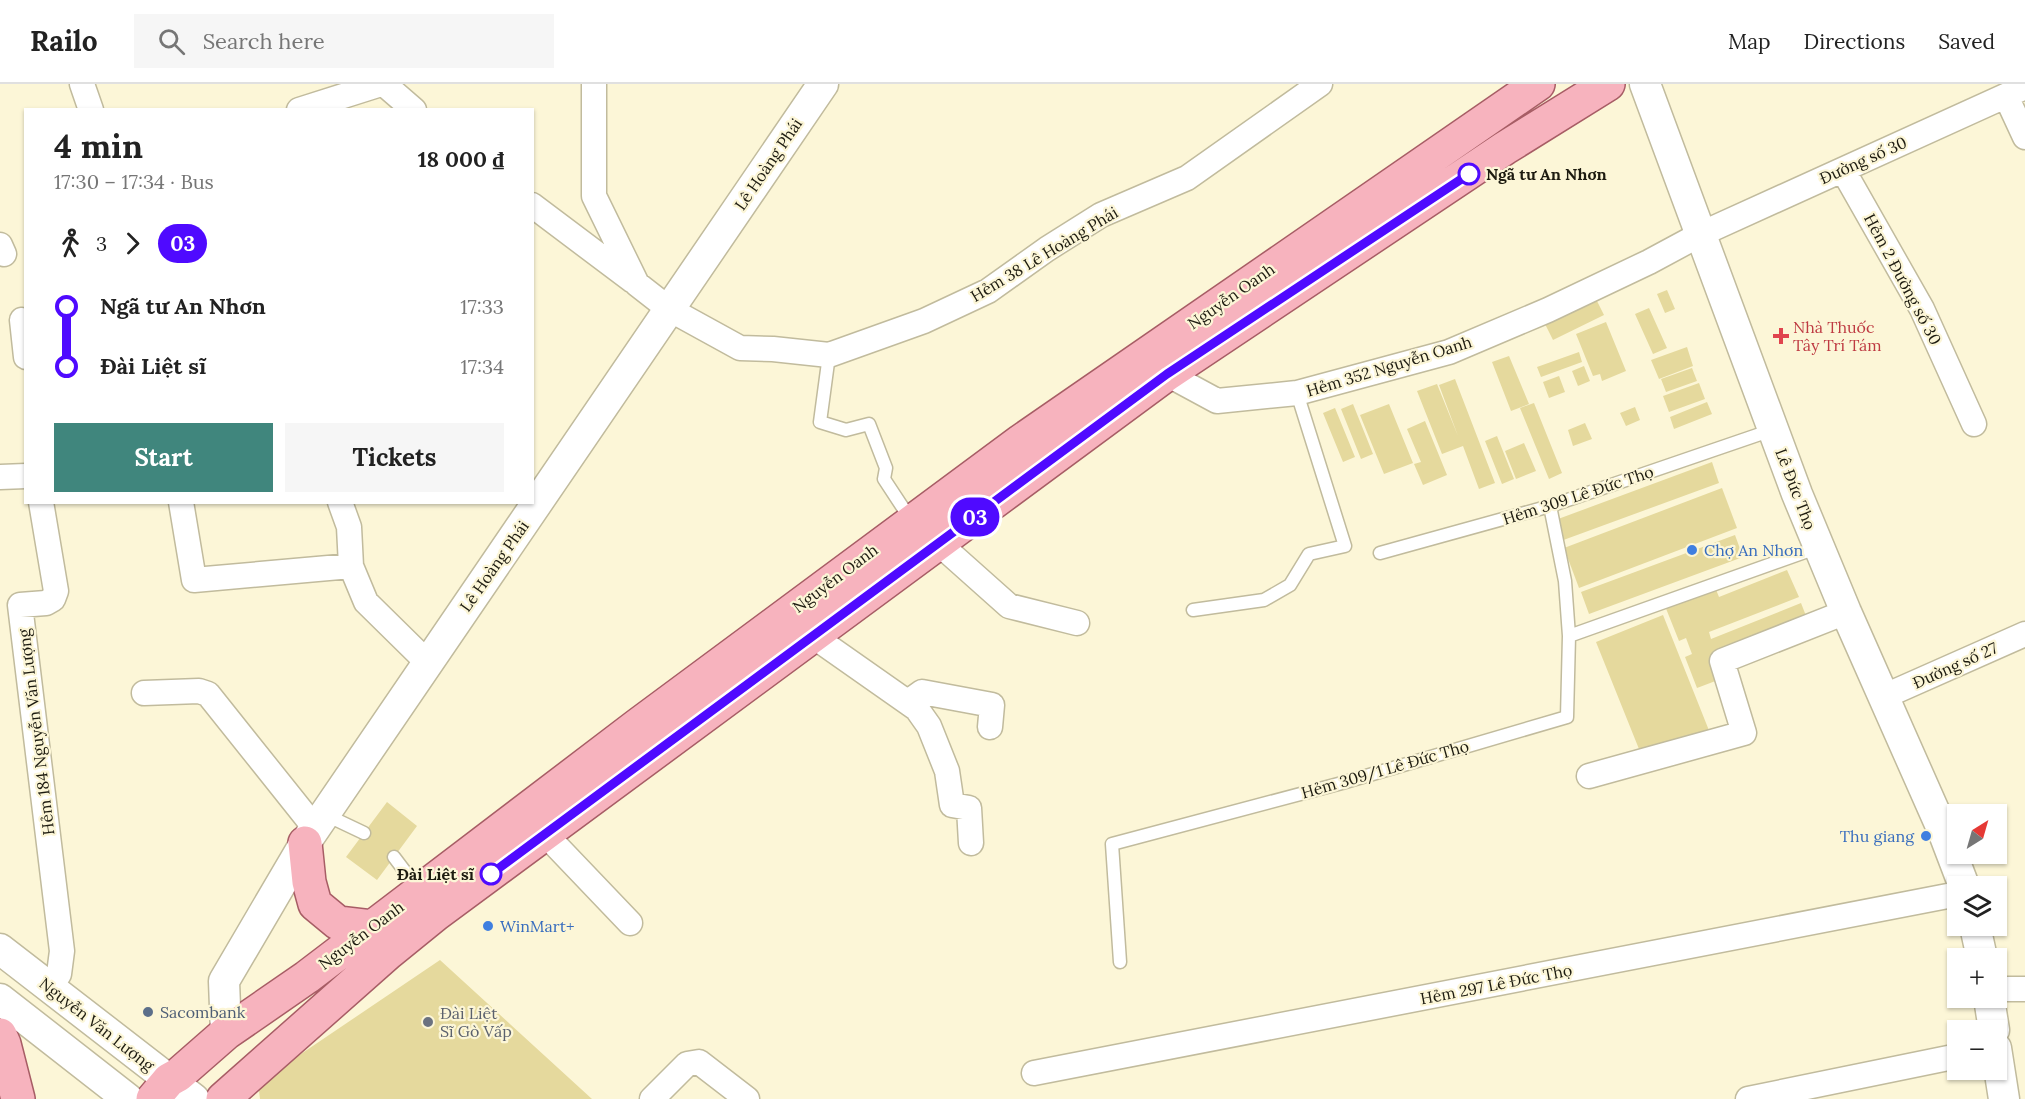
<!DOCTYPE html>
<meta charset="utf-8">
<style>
:root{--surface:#fff;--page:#f6f6f6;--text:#222;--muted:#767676;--line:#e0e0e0;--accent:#40867d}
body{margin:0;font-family:Lora,serif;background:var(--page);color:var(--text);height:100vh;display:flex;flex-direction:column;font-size:22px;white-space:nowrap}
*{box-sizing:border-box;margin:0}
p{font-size:20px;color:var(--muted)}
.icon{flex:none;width:33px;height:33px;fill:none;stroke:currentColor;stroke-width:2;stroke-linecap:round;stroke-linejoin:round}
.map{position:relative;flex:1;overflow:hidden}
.side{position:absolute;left:24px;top:24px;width:510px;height:396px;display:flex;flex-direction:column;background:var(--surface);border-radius:0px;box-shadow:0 2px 4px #0004}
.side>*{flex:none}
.badge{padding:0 12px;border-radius:20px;font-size:21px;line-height:39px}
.needle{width:39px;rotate:37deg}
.buttons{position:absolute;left:1947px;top:720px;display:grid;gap:12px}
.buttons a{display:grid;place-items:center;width:60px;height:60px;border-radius:0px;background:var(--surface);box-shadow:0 2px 4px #0004;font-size:30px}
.map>.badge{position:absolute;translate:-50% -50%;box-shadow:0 0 0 3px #fff}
.legs{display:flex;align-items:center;gap:9px;height:66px;padding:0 30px;font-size:20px}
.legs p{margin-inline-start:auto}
.overview{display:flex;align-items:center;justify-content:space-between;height:102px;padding:0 30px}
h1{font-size:33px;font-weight:700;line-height:45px}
.action{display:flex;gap:12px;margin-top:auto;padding:12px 30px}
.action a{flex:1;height:69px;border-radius:0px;background:var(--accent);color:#fff;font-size:24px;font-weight:700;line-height:69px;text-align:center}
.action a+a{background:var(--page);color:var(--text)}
ul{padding:0 30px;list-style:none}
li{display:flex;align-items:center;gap:21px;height:60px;font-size:22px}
li i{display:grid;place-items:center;width:9px;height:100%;margin:0 8px;background:currentColor}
li i::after{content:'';width:15px;height:15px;margin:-8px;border:4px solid;border-radius:50%;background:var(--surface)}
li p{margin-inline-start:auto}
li:first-child i{background:linear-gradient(#0000 50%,currentColor 0)}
li:last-child i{background:linear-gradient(currentColor 50%,#0000 0)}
header{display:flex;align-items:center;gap:36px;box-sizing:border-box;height:84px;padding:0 30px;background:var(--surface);border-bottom:2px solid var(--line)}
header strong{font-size:28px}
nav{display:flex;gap:33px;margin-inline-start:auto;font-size:21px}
.search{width:420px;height:54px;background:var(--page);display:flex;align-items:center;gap:15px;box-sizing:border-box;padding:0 21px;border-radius:0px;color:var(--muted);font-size:22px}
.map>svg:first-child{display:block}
.building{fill:#e5d99d}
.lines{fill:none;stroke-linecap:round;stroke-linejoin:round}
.service-casing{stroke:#c1bb9d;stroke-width:15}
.minor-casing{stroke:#c1bb9d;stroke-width:27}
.tertiary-casing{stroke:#c1bb9d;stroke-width:33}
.primary-casing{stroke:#a75d65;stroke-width:36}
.service{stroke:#fff;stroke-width:12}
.minor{stroke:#fff;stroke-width:24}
.tertiary{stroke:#fff;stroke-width:30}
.primary{stroke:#f7b3be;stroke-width:33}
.line-1-casing{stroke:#fff;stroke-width:14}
.line-1{stroke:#4f0aff;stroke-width:9}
.stop-1-dot{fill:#fff;stroke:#4f0aff;stroke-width:3}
.health-dot{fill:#e0444e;stroke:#fcf6d7;stroke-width:2}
.shop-dot{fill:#3f7fe0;stroke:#fcf6d7;stroke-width:2}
.service-dot{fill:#5c6f8a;stroke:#fcf6d7;stroke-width:2}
.worship-dot{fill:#6b7280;stroke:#fcf6d7;stroke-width:2}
.labels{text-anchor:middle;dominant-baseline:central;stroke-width:4.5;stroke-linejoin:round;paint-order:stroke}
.street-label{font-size:16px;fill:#1d1b10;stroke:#fcf6d7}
.stop-label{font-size:16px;font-weight:bold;fill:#1d1b10;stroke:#fcf6d7;text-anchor:start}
.health-label{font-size:16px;fill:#be3a42;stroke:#fcf6d7;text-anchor:start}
.shop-label{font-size:16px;fill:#366cbe;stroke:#fcf6d7;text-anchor:start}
.service-label{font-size:16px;fill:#4e5e75;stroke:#fcf6d7;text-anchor:start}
.worship-label{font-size:16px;fill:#5b616d;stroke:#fcf6d7;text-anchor:start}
</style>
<header>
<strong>Railo</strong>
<div class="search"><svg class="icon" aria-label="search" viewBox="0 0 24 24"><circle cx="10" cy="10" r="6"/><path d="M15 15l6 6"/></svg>Search here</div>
<nav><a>Map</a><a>Directions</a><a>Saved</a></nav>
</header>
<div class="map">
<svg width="2025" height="1015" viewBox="0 0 2025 1015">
<rect width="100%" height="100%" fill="#fcf6d7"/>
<!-- building -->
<path class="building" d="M1667,206l8,19 -10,4 -8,-19z
M1596,215l8,16 -51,25 -8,-16z
M1649,224l18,40 -14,6 -18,-40z
M1606,238l20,49 -24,10 -2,-7 -7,2 -17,-42z
M1687,263l6,19 -34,13 -8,-19z
M1579,268l3,10 -41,15 -4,-10z
M1509,272l20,48 -18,7 -19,-49z
M1584,282l6,15 -12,5 -6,-15z
M1692,284l5,13 -31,11 -5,-13z
M1559,292l6,16 -16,6 -6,-16z
M1455,295l40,104 -16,6 -16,-43 -21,8 -25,-63 20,-7 21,52 -19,-51z
M1699,299l6,16 -36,13 -6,-16z
M1707,318l5,12 -38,15 -4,-12z
M1534,319l28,70 -13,6 -29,-71z
M1353,320l20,50 -12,5 -20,-50z
M1389,320l24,59 -29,11 -24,-59z
M1635,323l5,13 -14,6 -6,-13z
M1335,324l20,49 -12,5 -20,-49z
M1425,337l22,54 -24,10 -9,-21 7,-2 -14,-33z
M1585,339l7,16 -19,7 -5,-16z
M1497,352l17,43 -12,5 -17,-43z
M1524,359l12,28 -20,8 -11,-28z
M1712,378l7,21 -161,59 -8,-20z
M1722,404l15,40 -158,60 -15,-40z
M1735,451l8,22 -154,57 -8,-22z
M1787,486l12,27 -90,35 2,7 90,-36 9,23 -90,35 6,16 -29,11 -12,-31 7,-3 -6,-16 -7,3 -16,-40 50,-19 6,15z
M1663,531l47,118 -67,26 -47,-117z
M387,718l30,24 -40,54 -31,-23z
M440,876l152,139h-332l-2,-16z"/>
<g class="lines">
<defs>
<path id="service" d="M829,271l-9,67 26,8 23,-6 17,44 -2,11 27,41
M1380,469l170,-47 222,-76
M1193,526l71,-10 26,-15 19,-31 36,-8 -48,-153
M1569,552l250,-89
M324,730l40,19
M394,773l25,33
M1120,878l-8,-118 230,-61 225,-66 2,-81 -4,-55 -15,-75"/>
<path id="minor" d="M82,0l9,26
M384,0l30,26
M594,0v112l43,88 32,25 71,39 33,1 56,6 95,-34 64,-30 59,-42 54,-34 86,-37 133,-94
M2006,12l19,41
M299,26l82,-26
M1843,86l79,139 52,115
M532,121l101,76
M0,161l4,9
M22,236l4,37
M1167,290l50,27 80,-8 152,-41 99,-42 101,-48 52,-28 324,-147
M0,393l26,-1
M41,418l15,89 -3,8 -7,4 -26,2 42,346 -3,23 -9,14
M181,418l13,78 157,-14
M340,418l9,25 2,39 15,36 61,60
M926,448l83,74 68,17
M813,552l104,73 12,17 18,45 5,34 17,3 2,35
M144,609l55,-2 9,3 107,134
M1885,612l140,-62
M908,618l14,-10 70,13 -2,22
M1589,692l155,-43 -22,-72 124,-49
M545,750l85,89
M1996,905h29
M1034,989l924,-179
M652,1015l35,-35 12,-2 48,37
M1748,1015l210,-43"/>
<path id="tertiary" d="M1645,0l152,410 49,118 97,219 21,55
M1975,842l7,32
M0,865l194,150
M1989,914l5,32
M0,915l128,100
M226,949l-2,-52 81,-138 518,-759
M1996,964l8,51"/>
<path id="primary" d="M305,759l4,39 6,22 23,19 34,4
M0,951l4,9 14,55
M153,1015l16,-19 9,-5 48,-42 81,-56 331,-252 383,-284 517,-357
M223,1015l165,-146 48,-39 731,-540 338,-226 103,-64"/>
</defs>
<!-- service casing -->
<use href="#service" class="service-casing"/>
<!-- minor casing -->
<use href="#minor" class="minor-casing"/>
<!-- tertiary casing -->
<use href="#tertiary" class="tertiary-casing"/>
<!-- primary casing -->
<use href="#primary" class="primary-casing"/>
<!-- service -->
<use href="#service" class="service"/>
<!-- minor -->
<use href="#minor" class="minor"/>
<!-- tertiary -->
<use href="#tertiary" class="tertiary"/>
<!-- primary -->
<use href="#primary" class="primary"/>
</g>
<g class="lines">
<defs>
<path id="line-1" d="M491,790l676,-500 302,-200"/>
</defs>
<!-- line-1 casing -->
<use href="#line-1" class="line-1-casing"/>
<!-- line-1 -->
<use href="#line-1" class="line-1"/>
</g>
<!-- markers -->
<g class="stop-1-dot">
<circle cx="1469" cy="90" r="10"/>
<circle cx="491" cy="790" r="10"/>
</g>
<path class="health-dot" d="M1778 243h6v6h6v6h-6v6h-6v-6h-6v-6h6z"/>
<g class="shop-dot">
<circle cx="1692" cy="466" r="6"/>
<circle cx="1926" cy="752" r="6"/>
<circle cx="488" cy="842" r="6"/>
</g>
<circle class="service-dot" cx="148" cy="928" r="6"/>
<circle class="worship-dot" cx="428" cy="938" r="6"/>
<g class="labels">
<!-- street labels -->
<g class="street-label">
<text transform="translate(1863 76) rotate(-24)">Đường số 30</text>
<text transform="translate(768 80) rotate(-56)">Lê Hoàng Phái</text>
<text transform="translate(1044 170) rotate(-31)">Hẻm 38 Lê Hoàng Phái</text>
<text transform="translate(1903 195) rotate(62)">Hẻm 2 Đường số 30</text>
<text transform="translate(1231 212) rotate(-35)">Nguyễn Oanh</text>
<text transform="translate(1389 282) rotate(-17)">Hẻm 352 Nguyễn Oanh</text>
<text transform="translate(1796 405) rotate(69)">Lê Đức Thọ</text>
<text transform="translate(1578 411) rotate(-18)">Hẻm 309 Lê Đức Thọ</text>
<text transform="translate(494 482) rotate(-55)">Lê Hoàng Phái</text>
<text transform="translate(835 494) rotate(-37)">Nguyễn Oanh</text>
<text transform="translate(1955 581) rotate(-24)">Đường số 27</text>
<text transform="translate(36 648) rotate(-97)">Hẻm 184 Nguyễn Văn Lượng</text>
<text transform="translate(1385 685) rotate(-16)">Hẻm 309/1 Lê Đức Thọ</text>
<text transform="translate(361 851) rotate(-37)">Nguyễn Oanh</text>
<text transform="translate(1496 900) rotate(-11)">Hẻm 297 Lê Đức Thọ</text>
<text transform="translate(97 940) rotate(38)">Nguyễn Văn Lượng</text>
</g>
<!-- stop labels -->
<g class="stop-label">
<text x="1486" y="90">Ngã tư An Nhơn</text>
<text x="474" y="790" text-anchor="end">Đài Liệt sĩ</text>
</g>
<!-- health labels -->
<g class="health-label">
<text x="1793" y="243">Nhà Thuốc<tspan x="1793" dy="18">Tây Trí Tám</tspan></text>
</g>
<!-- shop labels -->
<g class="shop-label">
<text x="1704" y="466">Chợ An Nhơn</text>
<text x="1914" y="752" text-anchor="end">Thu giang</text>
<text x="500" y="842">WinMart+</text>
</g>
<!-- service labels -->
<g class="service-label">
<text x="160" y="928">Sacombank</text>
</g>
<!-- worship labels -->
<g class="worship-label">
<text x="440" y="929">Đài Liệt<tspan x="440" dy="18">Sĩ Gò Vấp</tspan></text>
</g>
</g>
</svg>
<div class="buttons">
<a><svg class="needle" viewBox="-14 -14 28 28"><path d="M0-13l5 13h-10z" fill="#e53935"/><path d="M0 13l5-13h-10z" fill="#767676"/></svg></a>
<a><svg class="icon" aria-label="layers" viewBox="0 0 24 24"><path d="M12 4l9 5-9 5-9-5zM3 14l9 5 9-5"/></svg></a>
<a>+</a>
<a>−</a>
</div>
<b class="badge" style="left:975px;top:433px;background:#4f0aff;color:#fff">03</b>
<section class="side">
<div class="overview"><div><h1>4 min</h1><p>17:30 – 17:34 · Bus</p></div><b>18 000 ₫</b></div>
<div class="legs"><svg class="icon" aria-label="walk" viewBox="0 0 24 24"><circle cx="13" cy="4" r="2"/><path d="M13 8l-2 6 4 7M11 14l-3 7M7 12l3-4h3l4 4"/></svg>3<svg class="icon" aria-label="forward" viewBox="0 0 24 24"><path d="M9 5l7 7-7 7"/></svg><b class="badge" style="background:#4f0aff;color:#fff">03</b></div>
<ul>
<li><i style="color:#4f0aff"></i><b>Ngã tư An Nhơn</b><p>17:33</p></li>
<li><i style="color:#4f0aff"></i><b>Đài Liệt sĩ</b><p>17:34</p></li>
</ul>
<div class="action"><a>Start</a><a>Tickets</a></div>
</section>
</div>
